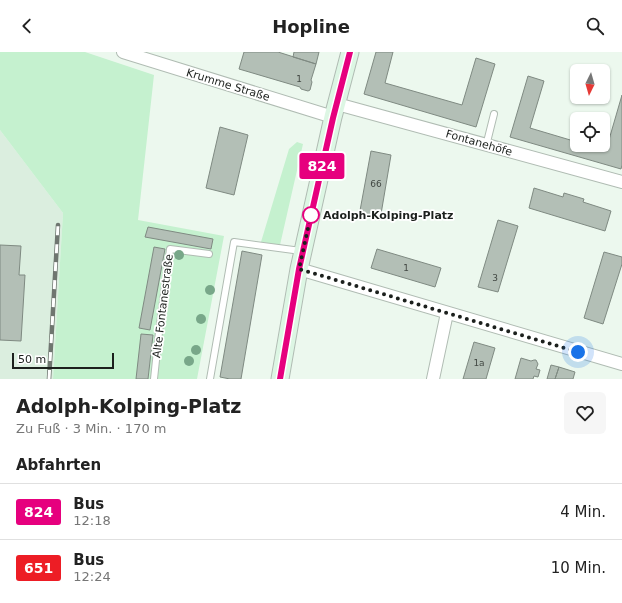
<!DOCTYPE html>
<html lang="de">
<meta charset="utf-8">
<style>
:root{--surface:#fff;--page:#f6f6f6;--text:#222;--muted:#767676;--line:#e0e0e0}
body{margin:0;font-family:"DejaVu Sans",sans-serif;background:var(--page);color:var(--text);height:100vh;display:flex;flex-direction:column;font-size:15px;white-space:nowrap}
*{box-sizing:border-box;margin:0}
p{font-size:13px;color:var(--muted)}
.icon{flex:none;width:22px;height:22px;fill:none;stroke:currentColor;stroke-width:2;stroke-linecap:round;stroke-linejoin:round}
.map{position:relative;height:327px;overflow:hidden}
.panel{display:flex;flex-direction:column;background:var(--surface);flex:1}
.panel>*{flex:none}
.badge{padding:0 8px;border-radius:3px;font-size:14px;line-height:26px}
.needle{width:26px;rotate:185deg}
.fabs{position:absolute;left:570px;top:12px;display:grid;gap:8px}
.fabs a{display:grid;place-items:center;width:40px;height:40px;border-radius:6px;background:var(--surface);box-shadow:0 1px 3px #0004;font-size:20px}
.scale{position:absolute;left:12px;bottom:10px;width:102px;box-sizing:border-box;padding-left:4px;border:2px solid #1c201d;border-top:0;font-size:11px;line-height:14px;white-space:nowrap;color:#1c201d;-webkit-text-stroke:3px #fff;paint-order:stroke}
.you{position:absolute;width:20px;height:20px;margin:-10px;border:3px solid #fff;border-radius:50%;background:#1a73e8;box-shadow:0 0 0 6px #1a73e833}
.map>.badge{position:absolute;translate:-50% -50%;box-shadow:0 0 0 2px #fff}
h2{padding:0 16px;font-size:15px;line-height:36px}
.round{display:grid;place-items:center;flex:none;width:42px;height:42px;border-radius:6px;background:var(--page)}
.head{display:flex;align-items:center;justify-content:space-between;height:68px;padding:0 16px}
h1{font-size:19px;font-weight:800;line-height:30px}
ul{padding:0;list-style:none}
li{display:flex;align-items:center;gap:12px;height:56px;padding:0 16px;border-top:1px solid var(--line)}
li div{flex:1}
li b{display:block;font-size:15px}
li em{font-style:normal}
li .badge{min-width:44px;font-weight:700;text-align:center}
header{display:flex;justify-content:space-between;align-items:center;height:52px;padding:0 16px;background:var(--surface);font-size:18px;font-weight:800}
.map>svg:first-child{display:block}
.built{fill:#dbeedf}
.green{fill:#c5f1cf}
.building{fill:#b3bfb6;stroke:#7f8a82}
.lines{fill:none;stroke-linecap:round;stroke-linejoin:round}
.lane-casing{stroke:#b0bcb3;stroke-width:8}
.street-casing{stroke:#b0bcb3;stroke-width:14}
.secondary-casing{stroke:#b0bcb3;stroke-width:19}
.lane{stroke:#fff;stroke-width:6}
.street{stroke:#fff;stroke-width:12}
.secondary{stroke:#ddf6e4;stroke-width:17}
.rail-casing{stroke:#6f7670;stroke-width:4.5}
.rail{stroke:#fff;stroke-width:3;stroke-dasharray:9;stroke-linecap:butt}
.tree{fill:#78a789}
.line-casing{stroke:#fff;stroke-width:9}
.line{stroke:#e6007e;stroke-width:6}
.walk{stroke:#1c201d;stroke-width:4;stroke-dasharray:0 7.2}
.stop-dot{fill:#fff;stroke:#e6007e;stroke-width:2}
.labels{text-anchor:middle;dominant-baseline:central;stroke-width:3.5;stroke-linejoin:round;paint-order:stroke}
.number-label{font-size:9px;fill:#424843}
.street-label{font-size:11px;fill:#1c201d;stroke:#fff}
.stop-label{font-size:11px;font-weight:bold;fill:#1c201d;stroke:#fff;text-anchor:start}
</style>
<header><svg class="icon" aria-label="back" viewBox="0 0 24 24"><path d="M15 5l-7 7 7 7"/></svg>Hopline<svg class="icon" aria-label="search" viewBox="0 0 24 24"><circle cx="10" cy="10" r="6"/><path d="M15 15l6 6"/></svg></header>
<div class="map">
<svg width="622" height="327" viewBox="0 0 622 327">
<rect width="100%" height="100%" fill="#ecf8ee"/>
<!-- built -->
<path class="built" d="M0,78l63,83 -10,166h-53z"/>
<!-- green -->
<path class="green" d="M0,0h85l69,23 -16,145 86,16 -27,143h-144l10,-166 -63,-83z
M297,90l6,2 -23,101 -19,-3 28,-93z"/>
<!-- building -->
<path class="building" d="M244,0h34l38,12 -5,16 1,2 -2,8 -2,1 -7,-2 -1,-2 -61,-18z
M294,0h25l-3,12 -23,-7z
M376,0h17l-8,31 77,22 14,-47 19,6 -19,63 -112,-33z
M528,24l16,5 -14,47 47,14v3h12l17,5 16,-55v70l-1,4 -111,-32z
M220,75l28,8 -14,60 -28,-7z
M371,99l20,4 -11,65 -21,-4z
M534,136l29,9 1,-4 20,6 -1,3 28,9 -6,20 -76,-23z
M498,168l20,6 -20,66 -20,-5z
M148,175l65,12 -2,10 -66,-12z
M0,193l21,1 -2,29h6l-4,66 -21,-1z
M154,195l11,2 -15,81 -11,-2z
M377,197l64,19 -6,19 -64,-19z
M242,199l20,4 -21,124h-11l-10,-2z
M604,200l18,5v7l-19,60 -19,-6z
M141,282l12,1 -5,44h-12z
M474,290l21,6 -9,31h-23z
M521,306l10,3 3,-1h2l2,4 -2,5 4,1 -2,7 -4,-1 -1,3h-18z
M551,313l8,2 -4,12h-8z
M559,315l16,5 -2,7h-18z"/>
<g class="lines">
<defs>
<path id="lane" d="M486,94l8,-32
M154,327l5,-47 11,-83 39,5
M210,327l24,-137 67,9"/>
<path id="street" d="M123,0l210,65
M337,52l285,78
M299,217l323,95
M433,327l14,-66"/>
<path id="secondary" d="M280,327l19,-110 34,-152 17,-65"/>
</defs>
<!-- lane casing -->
<use href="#lane" class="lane-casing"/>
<!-- street casing -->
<use href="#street" class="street-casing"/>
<!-- secondary casing -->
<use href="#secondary" class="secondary-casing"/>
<!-- lane -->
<use href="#lane" class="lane"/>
<!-- street -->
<use href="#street" class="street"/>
<!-- secondary -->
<use href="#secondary" class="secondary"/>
<defs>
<path id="rail" d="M49,327l9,-154"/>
</defs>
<!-- rail casing -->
<use href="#rail" class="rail-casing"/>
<!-- rail -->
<use href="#rail" class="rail"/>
</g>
<!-- trees -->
<g class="tree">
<circle cx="179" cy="203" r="5"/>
<circle cx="210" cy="238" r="5"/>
<circle cx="201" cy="267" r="5"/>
<circle cx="196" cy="298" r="5"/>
<circle cx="189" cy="309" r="5"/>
</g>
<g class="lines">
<defs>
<path id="line" d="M280,327l19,-110 34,-151 17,-66"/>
</defs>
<!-- line casing -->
<use href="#line" class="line-casing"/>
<!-- line -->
<use href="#line" class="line"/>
<!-- walk -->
<path class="walk" d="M311,163l-12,54 279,83"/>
</g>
<!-- markers -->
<circle class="stop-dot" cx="311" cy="163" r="8"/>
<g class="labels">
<!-- number labels -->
<g class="number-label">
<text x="299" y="27">1</text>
<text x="376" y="132">66</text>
<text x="406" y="216">1</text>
<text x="495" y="226">3</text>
<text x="479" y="311">1a</text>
</g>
<!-- street labels -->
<g class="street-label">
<text transform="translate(228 33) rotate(17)">Krumme Straße</text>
<text transform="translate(479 91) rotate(16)">Fontanehöfe</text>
<text transform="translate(163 254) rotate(-83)">Alte Fontanestraße</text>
</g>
<!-- stop labels -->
<g class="stop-label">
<text x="323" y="163">Adolph-Kolping-Platz</text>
</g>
</g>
</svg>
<div class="fabs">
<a><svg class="needle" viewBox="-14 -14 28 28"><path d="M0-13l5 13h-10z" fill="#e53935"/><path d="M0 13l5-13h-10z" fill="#767676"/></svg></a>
<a><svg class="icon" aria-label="locate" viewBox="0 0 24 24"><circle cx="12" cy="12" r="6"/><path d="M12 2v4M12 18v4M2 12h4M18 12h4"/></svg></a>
</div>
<div class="scale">50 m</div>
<div class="you" style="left:578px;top:300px"></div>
<b class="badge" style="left:322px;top:114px;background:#e6007e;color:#fff">824</b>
</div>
<section class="panel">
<div class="head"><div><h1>Adolph-Kolping-Platz</h1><p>Zu Fuß · 3 Min. · 170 m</p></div><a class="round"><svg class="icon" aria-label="heart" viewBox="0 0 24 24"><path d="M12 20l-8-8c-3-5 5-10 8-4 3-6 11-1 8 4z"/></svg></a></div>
<h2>Abfahrten</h2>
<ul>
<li><span class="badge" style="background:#e6007e;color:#fff">824</span><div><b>Bus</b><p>12:18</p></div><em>4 Min.</em></li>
<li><span class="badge" style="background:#ed1d25;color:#fff">651</span><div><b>Bus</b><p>12:24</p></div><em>10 Min.</em></li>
</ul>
</section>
